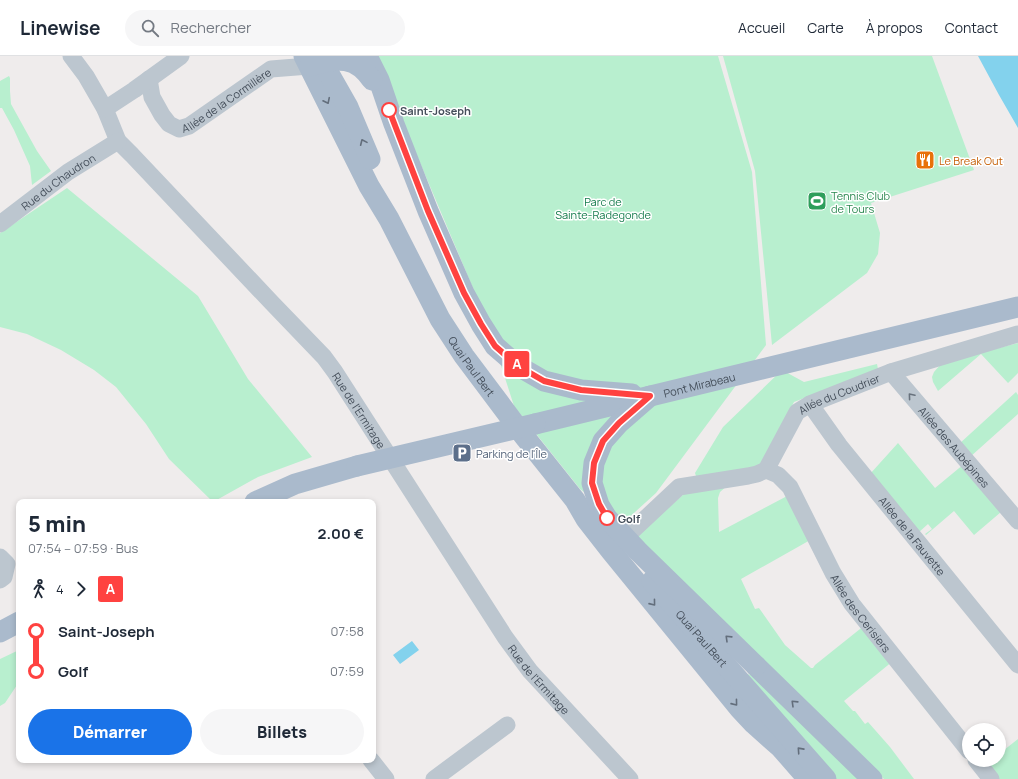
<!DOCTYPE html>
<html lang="fr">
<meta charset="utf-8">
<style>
:root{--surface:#fff;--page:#f6f6f7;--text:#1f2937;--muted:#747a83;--line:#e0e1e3;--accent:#1a73e8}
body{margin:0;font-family:Manrope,sans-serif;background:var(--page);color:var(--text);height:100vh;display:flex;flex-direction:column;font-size:15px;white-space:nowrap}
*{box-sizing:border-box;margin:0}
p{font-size:13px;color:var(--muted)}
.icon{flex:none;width:22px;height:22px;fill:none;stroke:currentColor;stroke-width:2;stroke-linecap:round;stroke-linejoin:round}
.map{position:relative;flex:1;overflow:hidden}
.side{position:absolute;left:16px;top:443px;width:360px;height:264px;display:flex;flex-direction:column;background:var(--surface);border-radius:8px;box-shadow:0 2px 6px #0003}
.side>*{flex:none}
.badge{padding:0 8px;border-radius:3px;font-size:14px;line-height:26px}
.controls{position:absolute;left:962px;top:667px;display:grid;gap:8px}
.controls a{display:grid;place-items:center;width:44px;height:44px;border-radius:50%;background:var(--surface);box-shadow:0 2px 6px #0003;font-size:20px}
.map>.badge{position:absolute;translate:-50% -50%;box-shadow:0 0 0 2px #fff}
.legs{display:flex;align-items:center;gap:6px;height:44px;padding:0 12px;font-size:13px}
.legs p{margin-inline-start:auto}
.overview{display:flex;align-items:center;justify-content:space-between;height:68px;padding:0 12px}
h1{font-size:22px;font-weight:800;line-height:30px}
.action{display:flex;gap:8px;margin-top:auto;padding:8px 12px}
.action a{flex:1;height:46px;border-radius:24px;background:var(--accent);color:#fff;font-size:16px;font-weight:800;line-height:46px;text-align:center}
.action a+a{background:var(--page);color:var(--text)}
ul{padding:0 12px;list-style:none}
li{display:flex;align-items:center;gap:14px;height:40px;font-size:15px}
li i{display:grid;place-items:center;width:6px;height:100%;margin:0 5px;background:currentColor}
li i::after{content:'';width:10px;height:10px;margin:-5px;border:3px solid;border-radius:50%;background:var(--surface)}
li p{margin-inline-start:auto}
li:first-child i{background:linear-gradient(#0000 50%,currentColor 0)}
li:last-child i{background:linear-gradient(currentColor 50%,#0000 0)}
header{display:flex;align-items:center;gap:24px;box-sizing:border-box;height:56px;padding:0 20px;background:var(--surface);border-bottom:1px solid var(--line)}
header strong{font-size:19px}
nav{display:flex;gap:22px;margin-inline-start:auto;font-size:14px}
.search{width:280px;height:36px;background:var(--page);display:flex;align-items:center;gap:10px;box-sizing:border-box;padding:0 14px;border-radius:22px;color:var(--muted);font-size:15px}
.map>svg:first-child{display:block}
.green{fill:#b8efcf}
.water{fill:#83d2ed}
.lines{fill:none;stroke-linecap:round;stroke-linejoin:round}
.minor{stroke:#bcc6cf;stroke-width:17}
.major{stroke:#aabacc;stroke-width:21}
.major-bridge{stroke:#aabacc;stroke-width:21}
.oneway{stroke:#636e7c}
.oneway2{stroke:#68727d}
.line-1-casing{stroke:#fff;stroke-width:9}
.line-1{stroke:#ff4240;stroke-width:6}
.stop-1-dot{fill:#fff;stroke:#ff4240;stroke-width:2}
.labels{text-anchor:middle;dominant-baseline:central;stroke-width:3;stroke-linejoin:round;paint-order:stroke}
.street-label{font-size:11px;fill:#444e5a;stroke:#fff}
.stop-label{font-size:11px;font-weight:bold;fill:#444e5a;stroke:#fff;text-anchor:start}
.food-label{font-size:11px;fill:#c56008;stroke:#fff;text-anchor:start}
.leisure-label{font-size:11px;fill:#27864d;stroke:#fff;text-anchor:start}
.park-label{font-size:11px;fill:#147b4c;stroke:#fff}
.service-label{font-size:11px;fill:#4e5e75;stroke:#fff;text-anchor:start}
</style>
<header>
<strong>Linewise</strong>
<div class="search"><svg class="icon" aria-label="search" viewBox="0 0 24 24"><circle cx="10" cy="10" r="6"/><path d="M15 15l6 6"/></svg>Rechercher</div>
<nav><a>Accueil</a><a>Carte</a><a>À propos</a><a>Contact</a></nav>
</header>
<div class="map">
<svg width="1018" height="723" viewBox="0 0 1018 723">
<rect width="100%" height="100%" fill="#efecec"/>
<!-- green -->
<path class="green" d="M375,0h343l34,116 14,173 -110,148 -32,29 -44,-33 -66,-83 -28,-87z
M723,0h209l42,114 -103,33 9,30 -2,21 -11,19 -95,72 -17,-174z
M9,20l1,2v13l1,13 26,47 14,20 -19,14 -2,-19 -16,-36 -12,-22h-2v-27z
M67,132l131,108 50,83 64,78 -54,20 -45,25 -44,-43 -23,-35 -30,-37 -22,-17 -33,-20 -34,-16 -27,-7v-94z
M1018,287v30l-10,10 -27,-29 -43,37 -5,-9 -1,-5 2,-5 6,-7 24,-8z
M877,308l1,5 -84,33 -33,64 -64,13 -2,-6 28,-46 59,-57 22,12z
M1016,336l2,3v19l-48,43 -11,-13z
M898,387l37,45 29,-24 37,48 -27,23 -20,-24 -28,24 -1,-1 7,-5 -4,-5 -10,9 -48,-59z
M728,429l-8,7 -2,6 1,34 70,-37 23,44 -71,40 14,30 4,-1 26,37 26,23h2l2,-3 50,-40 28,36 -49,40 9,10h2l10,13 3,-2 22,25 24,32h-30l-250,-241 51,-45z
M19,594v32l-14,21 -5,3v-47z
M743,617l12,3 106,103h-26z
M1018,683v40h-20l-12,-15 5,-4h8v-6z"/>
<!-- water -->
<path class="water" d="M978,0h40v72l-19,-33z
M412,585l7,9 -19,14 -7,-9z"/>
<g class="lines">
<!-- minor -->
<g class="minor">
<path id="s1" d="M71,0l15,20 19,33 13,32 14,14 140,148 52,54 11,15 170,265 25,34 100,108"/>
<path id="s2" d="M149,23l3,18 10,18 7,9 10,5 10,-3 82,-57 38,-3"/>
<path d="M105,53l29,-19 47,-34"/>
<path id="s3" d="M0,168l68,-52 50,-31"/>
<path id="s4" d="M891,316l127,149"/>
<path id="s5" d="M810,348l29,41 179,220"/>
<path id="s6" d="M766,414l12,5 12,12 43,86 19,31 117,147"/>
<path id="s7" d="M616,490l63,-59 69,-11 9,-2 9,-4 31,-58 13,-8 81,-32 127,-38"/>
<path d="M0,501l7,7 -3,13 -4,3"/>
<path d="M371,704l15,19"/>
<path d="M976,704l15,19"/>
<path d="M434,723l73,-54"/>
</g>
<!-- major -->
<g class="major">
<path id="s8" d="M304,0l65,130 20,33 51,100 24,37 60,80 51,64 11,19 25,32 129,158 14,15 27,24 27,31"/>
<path d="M319,0l29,51 22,52"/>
<path d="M367,0l12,24 15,44 34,87 36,82 17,31 14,22 23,20 26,15 37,9 51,4"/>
<path d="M310,10c28,-9 46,-10 62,14"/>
<path id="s9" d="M535,368l483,-117"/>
<path d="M255,446l40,-18 62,-18"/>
<path id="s10" d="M652,525l174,198"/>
<path d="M0,576l19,-10"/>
<path d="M756,610l116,113"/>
</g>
<!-- major-bridge -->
<path class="major-bridge" d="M650,340l-31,27 -16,18 -9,22 -2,20 7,22 8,13 31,33 118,115
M357,410l178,-42"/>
</g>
<!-- one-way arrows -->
<defs><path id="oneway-chevron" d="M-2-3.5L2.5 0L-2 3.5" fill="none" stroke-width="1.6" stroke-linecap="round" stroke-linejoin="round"/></defs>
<g class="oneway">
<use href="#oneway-chevron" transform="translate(327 45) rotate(64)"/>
<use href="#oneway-chevron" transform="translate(363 86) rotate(-114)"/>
<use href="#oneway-chevron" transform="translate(653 547) rotate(51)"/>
<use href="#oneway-chevron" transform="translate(728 582) rotate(-136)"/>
<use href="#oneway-chevron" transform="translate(735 647) rotate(51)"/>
<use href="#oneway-chevron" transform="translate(794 647) rotate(-136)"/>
<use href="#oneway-chevron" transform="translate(800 694) rotate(-132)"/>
</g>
<use class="oneway2" href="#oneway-chevron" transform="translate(911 340) rotate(-130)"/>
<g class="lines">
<defs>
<path id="line-1" d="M389,54l39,101 36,82 17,31 14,22 23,20 26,15 37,9 69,6 -31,27 -16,18 -9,22 -2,20 7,21 8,14"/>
</defs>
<!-- line-1 casing -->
<use href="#line-1" class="line-1-casing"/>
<!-- line-1 -->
<use href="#line-1" class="line-1"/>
</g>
<!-- icons -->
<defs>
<symbol id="restaurant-square" viewBox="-11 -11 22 22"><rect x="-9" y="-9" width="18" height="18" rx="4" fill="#e8710a" stroke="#fff"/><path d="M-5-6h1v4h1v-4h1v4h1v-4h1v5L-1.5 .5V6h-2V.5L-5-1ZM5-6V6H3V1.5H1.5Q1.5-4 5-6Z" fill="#fff"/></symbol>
<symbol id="stadium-square" viewBox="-11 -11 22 22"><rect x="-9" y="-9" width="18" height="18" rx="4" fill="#2e9e5b" stroke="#fff"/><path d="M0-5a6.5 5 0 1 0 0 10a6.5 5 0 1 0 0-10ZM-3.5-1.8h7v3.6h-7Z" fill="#fff"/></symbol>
<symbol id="parking-square" viewBox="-11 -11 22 22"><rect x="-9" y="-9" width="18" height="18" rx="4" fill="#5c6f8a" stroke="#fff"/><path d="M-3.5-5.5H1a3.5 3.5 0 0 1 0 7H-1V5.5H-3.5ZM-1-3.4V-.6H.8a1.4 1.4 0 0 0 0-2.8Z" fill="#fff"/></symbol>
</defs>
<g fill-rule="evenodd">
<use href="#restaurant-square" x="914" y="93" width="22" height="22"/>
<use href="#stadium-square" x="806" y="134" width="22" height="22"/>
<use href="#parking-square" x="451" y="386" width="22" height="22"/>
</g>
<!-- markers -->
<g class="stop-1-dot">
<circle cx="389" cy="54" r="7"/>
<circle cx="607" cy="462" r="7"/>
</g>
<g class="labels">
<!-- street labels -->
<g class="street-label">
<text stroke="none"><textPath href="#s2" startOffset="117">Allée de la Cormillère</textPath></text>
<text stroke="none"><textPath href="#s3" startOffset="72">Rue du Chaudron</textPath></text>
<text stroke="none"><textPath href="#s8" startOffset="353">Quai Paul Bert</textPath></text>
<text stroke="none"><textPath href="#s9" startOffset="169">Pont Mirabeau</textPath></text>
<text stroke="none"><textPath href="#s7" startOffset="287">Allée du Coudrier</textPath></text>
<text stroke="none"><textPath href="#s1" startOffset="460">Rue de l'Ermitage</textPath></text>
<text stroke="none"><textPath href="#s4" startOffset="98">Allée des Aubépines</textPath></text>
<text stroke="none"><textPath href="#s5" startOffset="167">Allée de la Fauvette</textPath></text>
<text stroke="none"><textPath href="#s6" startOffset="175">Allée des Cerisiers</textPath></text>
<text stroke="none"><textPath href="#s10" startOffset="76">Quai Paul Bert</textPath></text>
<text stroke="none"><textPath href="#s1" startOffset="784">Rue de l'Ermitage</textPath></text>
</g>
<!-- stop labels -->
<g class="stop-label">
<text x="400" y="54">Saint-Joseph</text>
<text x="618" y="462">Golf</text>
</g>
<!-- food labels -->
<g class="food-label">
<text x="939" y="104">Le Break Out</text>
</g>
<!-- leisure labels -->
<g class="leisure-label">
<text x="831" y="139">Tennis Club<tspan x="831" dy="13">de Tours</tspan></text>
</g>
<!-- park labels -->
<g class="park-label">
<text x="603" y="145">Parc de<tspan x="603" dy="13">Sainte-Radegonde</tspan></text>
</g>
<!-- service labels -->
<g class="service-label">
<text x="476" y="397">Parking de l'Île</text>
</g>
</g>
</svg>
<div class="controls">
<a><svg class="icon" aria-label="locate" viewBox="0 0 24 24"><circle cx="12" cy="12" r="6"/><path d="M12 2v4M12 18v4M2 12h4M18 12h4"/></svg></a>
</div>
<b class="badge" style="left:517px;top:308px;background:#ff4240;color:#fff">A</b>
<section class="side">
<div class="overview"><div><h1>5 min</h1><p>07:54 – 07:59 · Bus</p></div><b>2.00 €</b></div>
<div class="legs"><svg class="icon" aria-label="walk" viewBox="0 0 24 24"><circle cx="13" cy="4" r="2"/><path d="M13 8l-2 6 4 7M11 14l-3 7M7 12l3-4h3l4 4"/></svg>4<svg class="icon" aria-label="forward" viewBox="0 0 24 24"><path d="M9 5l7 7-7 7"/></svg><b class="badge" style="background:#ff4240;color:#fff">A</b></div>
<ul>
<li><i style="color:#ff4240"></i><b>Saint-Joseph</b><p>07:58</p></li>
<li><i style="color:#ff4240"></i><b>Golf</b><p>07:59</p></li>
</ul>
<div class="action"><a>Démarrer</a><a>Billets</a></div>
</section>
</div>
